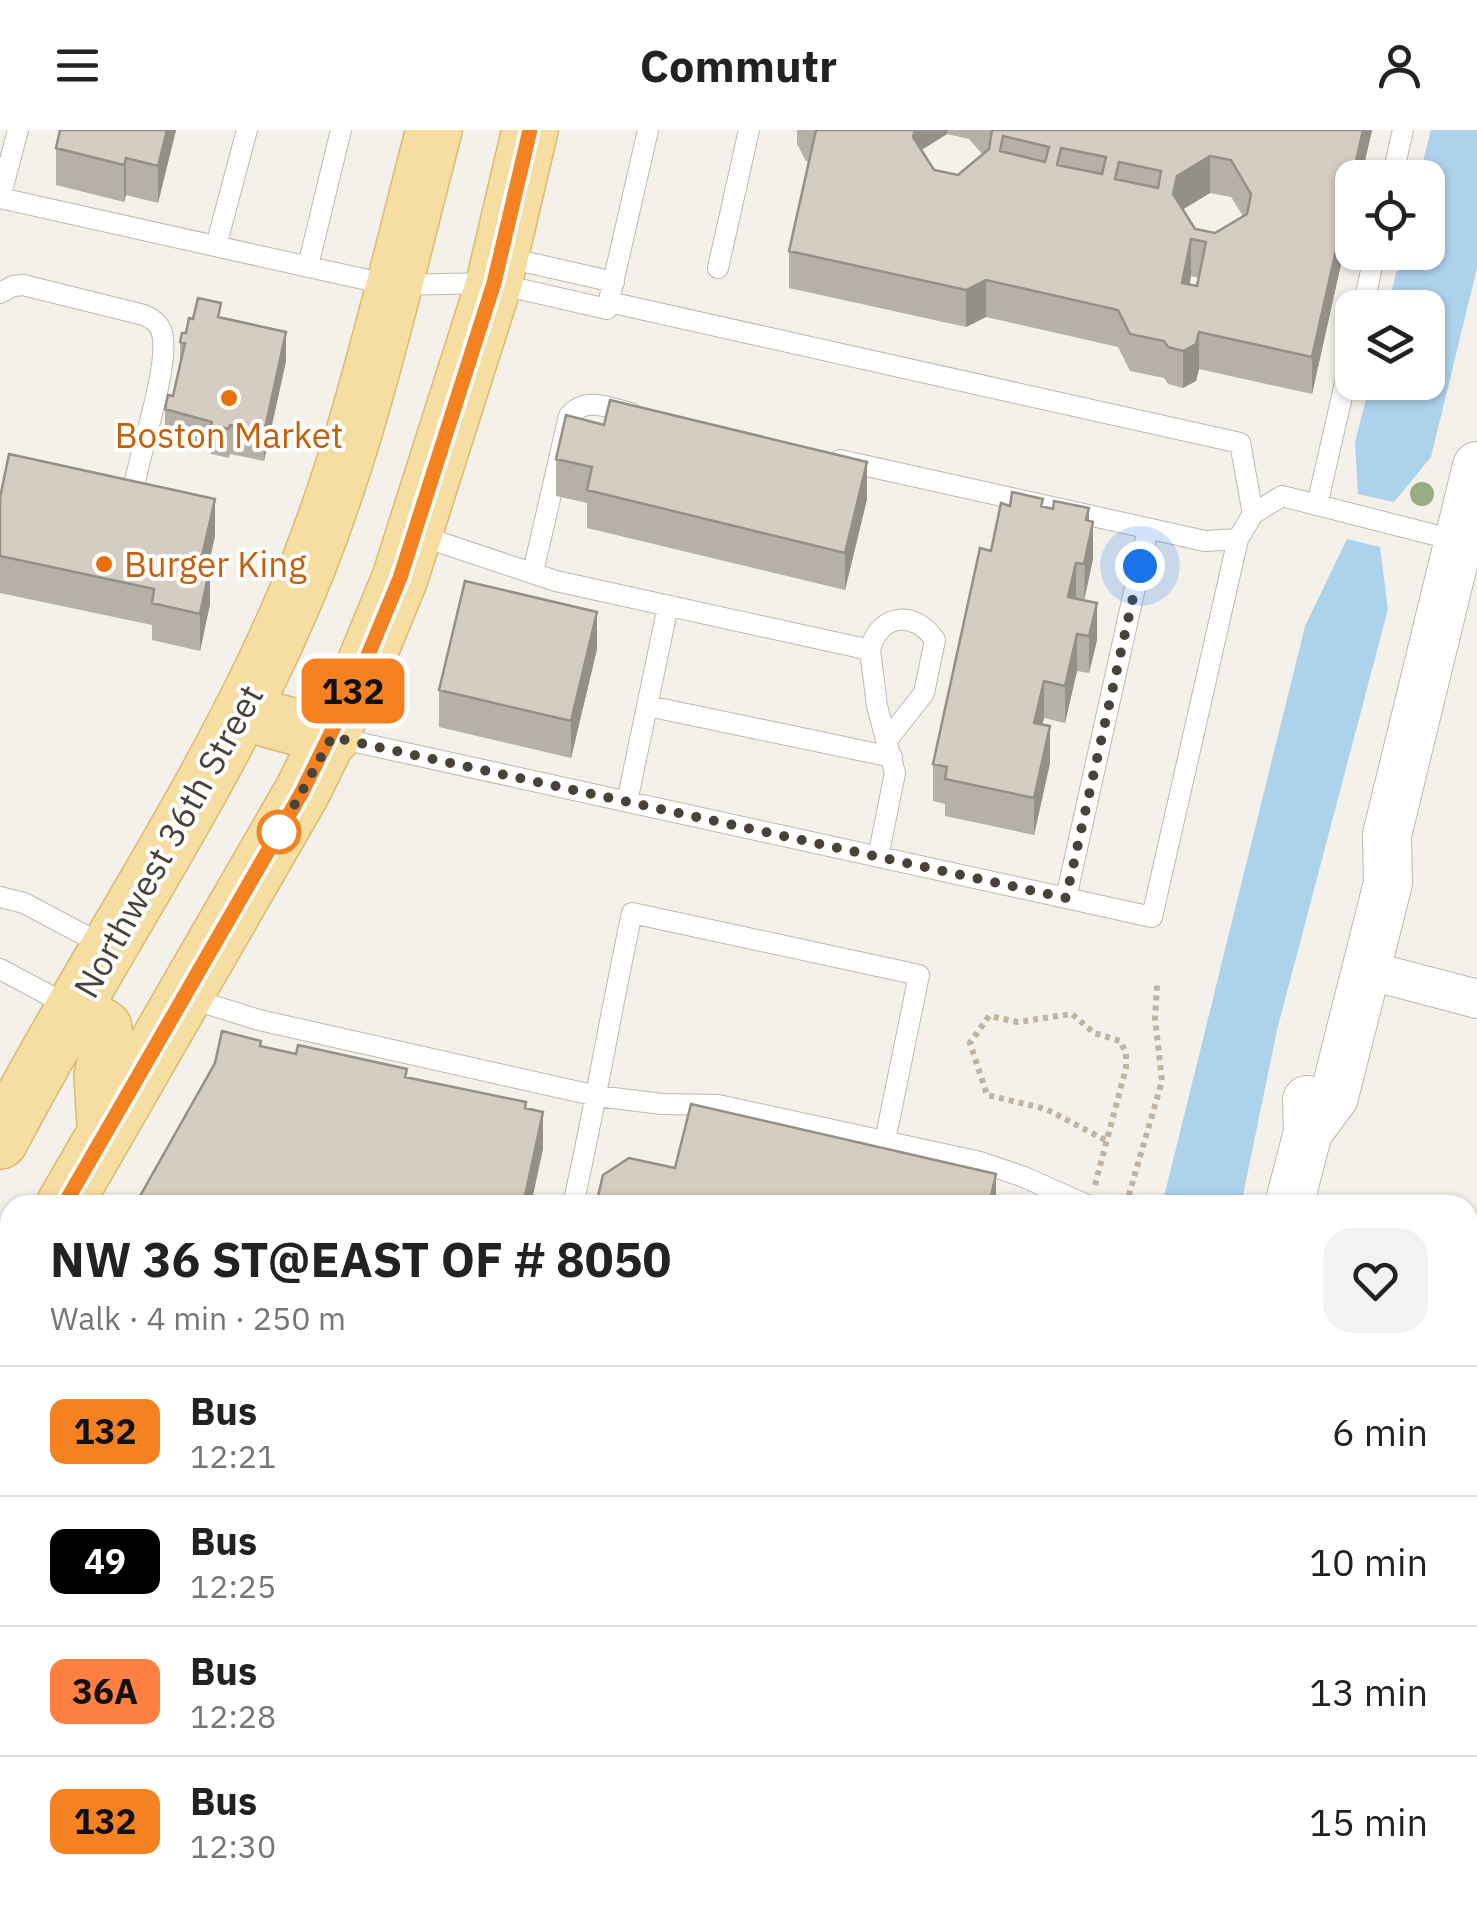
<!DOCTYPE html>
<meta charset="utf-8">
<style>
:root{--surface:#fff;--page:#f2f2f2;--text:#222;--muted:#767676;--line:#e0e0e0}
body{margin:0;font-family:"IBM Plex Sans",sans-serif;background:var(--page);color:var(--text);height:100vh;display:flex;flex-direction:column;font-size:38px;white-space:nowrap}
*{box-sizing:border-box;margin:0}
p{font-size:32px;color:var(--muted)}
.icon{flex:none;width:55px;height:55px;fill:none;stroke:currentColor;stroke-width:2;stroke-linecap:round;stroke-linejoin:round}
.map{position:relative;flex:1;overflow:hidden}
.panel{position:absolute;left:0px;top:1065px;width:1478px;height:712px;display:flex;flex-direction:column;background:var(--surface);border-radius:30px 30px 0 0;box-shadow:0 2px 8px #0004}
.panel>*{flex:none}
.badge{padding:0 20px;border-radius:15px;font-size:35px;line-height:65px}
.controls{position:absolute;left:1335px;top:30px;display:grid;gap:20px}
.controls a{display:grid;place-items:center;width:110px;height:110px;border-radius:20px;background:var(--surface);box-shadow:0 2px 8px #0004;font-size:50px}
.you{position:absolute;width:50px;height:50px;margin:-25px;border:8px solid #fff;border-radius:50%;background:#1a73e8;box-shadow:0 0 0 15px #1a73e833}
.map>.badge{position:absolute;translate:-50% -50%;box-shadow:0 0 0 5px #fff}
.round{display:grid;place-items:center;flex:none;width:105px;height:105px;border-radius:30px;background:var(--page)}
.headline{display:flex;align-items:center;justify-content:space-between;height:170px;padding:0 50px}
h1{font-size:48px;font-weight:700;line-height:75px}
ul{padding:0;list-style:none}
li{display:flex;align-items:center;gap:30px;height:130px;padding:0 50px;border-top:2px solid var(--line)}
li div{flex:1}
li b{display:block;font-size:38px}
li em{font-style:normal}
li .badge{min-width:110px;font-weight:700;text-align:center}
header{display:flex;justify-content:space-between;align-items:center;height:130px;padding:0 50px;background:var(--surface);font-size:45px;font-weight:700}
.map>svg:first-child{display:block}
.water{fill:#add2eb}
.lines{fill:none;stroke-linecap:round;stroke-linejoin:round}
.service-casing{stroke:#bfb9ae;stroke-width:22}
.minor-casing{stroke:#bfb9ae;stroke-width:40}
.tertiary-casing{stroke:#bfb9ae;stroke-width:50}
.secondary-casing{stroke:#d0c39e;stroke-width:58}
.primary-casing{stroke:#dbba72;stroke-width:58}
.path{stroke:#c0b4a0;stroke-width:6;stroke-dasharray:5 5;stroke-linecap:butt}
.service{stroke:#fff;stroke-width:20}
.minor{stroke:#fff;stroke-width:38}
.tertiary{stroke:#fff;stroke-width:48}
.secondary{stroke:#faefce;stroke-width:55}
.primary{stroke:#f6dda1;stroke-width:55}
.tree{fill:#97ad84}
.wall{fill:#b7b0a6;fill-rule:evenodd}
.shaded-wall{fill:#959087}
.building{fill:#d5cdc1;stroke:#959087;stroke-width:2.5;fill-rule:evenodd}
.line-casing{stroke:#fff;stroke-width:22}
.line{stroke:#f58220;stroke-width:15}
.walk{stroke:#484239;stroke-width:10;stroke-dasharray:0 18}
.food-dot{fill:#e8710a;stroke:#fff;stroke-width:4}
.stop-dot{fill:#fff;stroke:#f58220;stroke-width:5}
.labels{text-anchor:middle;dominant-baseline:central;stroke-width:8;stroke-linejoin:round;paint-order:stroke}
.food-label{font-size:35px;fill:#c56008;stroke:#fff}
.street-label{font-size:35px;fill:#484239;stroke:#fff}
</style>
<header><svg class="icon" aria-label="menu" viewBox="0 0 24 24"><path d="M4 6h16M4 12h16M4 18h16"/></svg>Commutr<svg class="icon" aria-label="person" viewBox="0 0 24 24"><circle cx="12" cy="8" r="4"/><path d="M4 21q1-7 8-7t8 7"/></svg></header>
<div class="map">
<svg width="1477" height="1776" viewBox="0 0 1477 1776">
<rect width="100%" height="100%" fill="#f4f1eb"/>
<!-- water -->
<path class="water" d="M1431,0h46v138l-46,189 -37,45 -36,-8 -3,-52 15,-59 58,-1v-74l-40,-1 13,-54 27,-1v-74l-9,-1z
M1347,409l33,8 8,62 -111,421 -36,175h-79l143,-579z"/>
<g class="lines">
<defs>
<path id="service" d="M18,0l-18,68 363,81 30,6 101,-2 113,26 41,-179
M1392,48l11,-48
M216,116l31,-116
M504,127l110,25
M308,136l33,-136
M718,138l31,-138
M0,163l13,-7 10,-1 121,30c11,5 18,11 19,24 4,32 -21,107 -28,143
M609,172l631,141 13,71
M1363,178l12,-56
M840,330l365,81 33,-2 15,-25 29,-18 176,45
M1317,375l35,-152
M1148,399l-82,369 86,19 86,-378
M418,405l138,46 314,69 7,56 18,67 -17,84
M533,442l36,-156c17,-20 39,-8 62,-3
M870,520c9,-37 45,-40 65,-10l-11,53 -37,47
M648,576l244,51
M333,607l733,161
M627,672l41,-196
M0,767l24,6 83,44
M0,839l73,39
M185,867l74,23 338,76 65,8 56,1 262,57 44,15 63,28
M573,1075c22,-97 38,-195 59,-292l287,62 -34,166
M1468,1102l9,2
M1468,1294l9,-10
M1468,1477l9,2
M0,1700l10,3
M282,1768l26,8
M1444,1768l2,8"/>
<path id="minor" d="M1367,840l110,29
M437,1776l2,-8"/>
<path id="tertiary" d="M1308,1002l26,-35 54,-214 -1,-48 90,-369
M1289,1075l19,-73 -1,-32
M1116,1776l3,-8"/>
<path id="secondary" d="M0,1586l10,2
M814,1768l36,8"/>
<path id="primary" d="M241,582l91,25
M75,879l29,19 3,24 -5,24 3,49
M0,1011c92,-177 207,-342 287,-525 69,-155 104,-323 147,-486
M64,1075l238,-413 59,-119 39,-95 94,-295 36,-153
M0,1193l10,-19"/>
</defs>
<!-- service casing -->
<use href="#service" class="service-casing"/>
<!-- minor casing -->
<use href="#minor" class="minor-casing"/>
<!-- tertiary casing -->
<use href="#tertiary" class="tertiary-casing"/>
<!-- secondary casing -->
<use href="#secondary" class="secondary-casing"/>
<!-- primary casing -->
<use href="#primary" class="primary-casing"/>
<!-- path -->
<path class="path" d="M1095,1055l31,-117v-15l-6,-12 -26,-8 -22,-19 -54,8 -29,-6 -19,27 17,52 59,14 61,32
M1126,1075l36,-124 -7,-63 2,-33"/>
<!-- service -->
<use href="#service" class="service"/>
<!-- minor -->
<use href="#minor" class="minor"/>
<!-- tertiary -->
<use href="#tertiary" class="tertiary"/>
<!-- secondary -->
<use href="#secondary" class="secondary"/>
<!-- primary -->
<use href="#primary" class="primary"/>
</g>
<!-- trees -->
<circle class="tree" cx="1422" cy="364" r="12"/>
<!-- wall -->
<path class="wall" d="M176,0l-18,73 -32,-8 -2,7 -68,-17v-37z
M797,0h575l-11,48h-9v37l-40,179 -113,-25 -3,12 -13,7 -15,-4 -4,-6 -34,-7 -12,-24 -132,-30 -20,10 -177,-39v-37l20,-90h-3l-9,-17zM947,4l22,5 13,15 -24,21 -24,-5 -12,-20zM1210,63l21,4 12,19 -28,17 -20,-4 -12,-20zM1191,146l8,2 -2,8 -7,-2z
M221,188l65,43 -22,100 -34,-7 -1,4 -18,-4v-4l-46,-13v-28l8,-13 7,-30v-24l13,-23z
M556,329l311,40 -22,91 -258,-62v-25l-31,-7z
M0,368l215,38 -7,31 2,37 -10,47 -48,-11v-15l-152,-32z
M1010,376l33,1 46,14 4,38 -9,41 13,40 -8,33 -12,-2 -12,52 -21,-5 -2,7 8,38 -16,72 -89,-19v-12l-12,-3v-37l58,-213z
M597,519l-26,109 -132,-31v-37z
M10,1291v193l-10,-2v-186z
M1477,1295v121l-9,-8v-103z
M1339,1768h65l-27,8h-36z"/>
<!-- shaded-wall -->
<path class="shaded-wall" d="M167,0h9l-18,73v-37z
M915,0h32v4l-29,18 -5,-15z
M1363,0h9l-11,48h-8z
M1210,26v37l-33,20 -4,-19 4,-18z
M126,28v37l-2,7v-37z
M1352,48v37l-40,179v-37z
M1191,109v37l-9,44v-37z
M986,150v37l-20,10v-37z
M286,202v29l-22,100v-28z
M1199,202v37l-3,12 -13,7v-37z
M867,332v37l-22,91v-37z
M215,369v37l-13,57v-37z
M1089,378v32l4,-18v37l-9,42 2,-81z
M1076,433v37l-8,-3z
M210,437v37l-10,47v-37z
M1097,473v37l-8,33v-37z
M597,482v37l-26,109v-37z
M1077,504v37l-12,52v-37z
M1044,551v37l-10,42v-37z
M1050,596v37l-16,72v-37z
M543,982v37l-12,56h-8z
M996,1044v31h-7z
M1477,1220v29l-9,10v-28z
M1477,1735v37l-11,3 2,-37z
M1345,1768h59l-27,8h-32z"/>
<!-- building -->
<path class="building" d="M60,0h107l-9,36 -32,-8 -2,7 -68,-17z
M816,0h99l-2,7 21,33 24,5 31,-26 3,-19h371l-51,227 -113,-25 -3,12 -13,7 -15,-4 -4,-6 -34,-7 -12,-24 -132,-30 -20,10 -177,-39zM1003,6l46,11 -4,15 -45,-11zM1061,18l45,9 -4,17 -45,-9zM1210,26l21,4 20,34 -4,20 -32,19 -20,-4 -22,-35 4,-18zM1119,32l42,9 -3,17 -43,-9zM1191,109l15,3 -9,44 -15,-3z
M198,168l23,5 -3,14 68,15 -22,101 -34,-8 -1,4 -18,-4 1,-3 -47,-13 3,-14 5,1 12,-53 -5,-1 2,-9h4l3,-15 4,1z
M610,270l257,62 -22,91 -258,-63 5,-23 -36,-8 10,-44 38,10z
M9,324l206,45 -13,57 -3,-1 -2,10 13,2 -10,47 -48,-11 2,-14 -154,-33v-58z
M1012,362l31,7 -2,7 12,3 1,-8 35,7 -3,12 7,2 -9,42 -8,-1 -8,34 29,6 -8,33 -12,-2 -12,52 -21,-5 -10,42 16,3 -16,72 -89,-19 2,-12 -14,-3 47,-216 11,3 10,-48 9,3z
M465,451l132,31 -26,109 -132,-31z
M222,901l39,10 -1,5 36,8 2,-9 109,24 -2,8 121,25 -1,6 18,4 -20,93h-388l80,-142z
M691,974l305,70 -7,31h-393l7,-30 26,-17 46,10z
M1468,1131l9,9v80l-9,11z
M5,1287l5,4v156l-10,-2v-149z
M1477,1295v84l-9,-8v-66z
M1477,1492v243l-9,3v-243z
M0,1737l10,2v29h125l40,8h-175z"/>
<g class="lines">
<defs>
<path id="line" d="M64,1075l238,-413 59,-120 39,-94 94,-295 36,-153"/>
</defs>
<!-- line casing -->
<use href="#line" class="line-casing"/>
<!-- line -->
<use href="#line" class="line"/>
<!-- walk -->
<path class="walk" d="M279,702l-5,10 58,-105 734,161 74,-332"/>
</g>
<!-- markers -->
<g class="food-dot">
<circle cx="229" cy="268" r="10"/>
<circle cx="104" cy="434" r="10"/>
</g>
<circle class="stop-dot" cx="279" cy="702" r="20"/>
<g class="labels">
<!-- food labels -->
<g class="food-label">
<text x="229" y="305">Boston Market</text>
<text x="124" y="434" text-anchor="start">Burger King</text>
</g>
<!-- street labels -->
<g class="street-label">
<text transform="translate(168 711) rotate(-61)">Northwest 36th Street</text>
</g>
</g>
</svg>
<div class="controls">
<a><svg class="icon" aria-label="locate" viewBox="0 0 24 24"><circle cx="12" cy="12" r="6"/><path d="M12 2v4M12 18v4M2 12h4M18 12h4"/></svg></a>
<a><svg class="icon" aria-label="layers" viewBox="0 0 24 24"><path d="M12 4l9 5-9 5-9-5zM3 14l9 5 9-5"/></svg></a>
</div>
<div class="you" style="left:1140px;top:436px"></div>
<b class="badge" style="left:353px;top:561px;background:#f58220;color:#111">132</b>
<section class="panel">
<div class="headline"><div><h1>NW 36 ST@EAST OF # 8050</h1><p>Walk · 4 min · 250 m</p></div><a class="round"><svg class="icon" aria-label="heart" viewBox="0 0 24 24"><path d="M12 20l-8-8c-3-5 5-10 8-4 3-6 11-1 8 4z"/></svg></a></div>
<ul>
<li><span class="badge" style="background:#f58220;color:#111">132</span><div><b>Bus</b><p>12:21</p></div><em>6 min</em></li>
<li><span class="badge" style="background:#000;color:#fff">49</span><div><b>Bus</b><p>12:25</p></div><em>10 min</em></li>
<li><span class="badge" style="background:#ff8040;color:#111">36A</span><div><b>Bus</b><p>12:28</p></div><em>13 min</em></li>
<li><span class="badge" style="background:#f58220;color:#111">132</span><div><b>Bus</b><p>12:30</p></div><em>15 min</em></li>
</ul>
</section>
</div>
